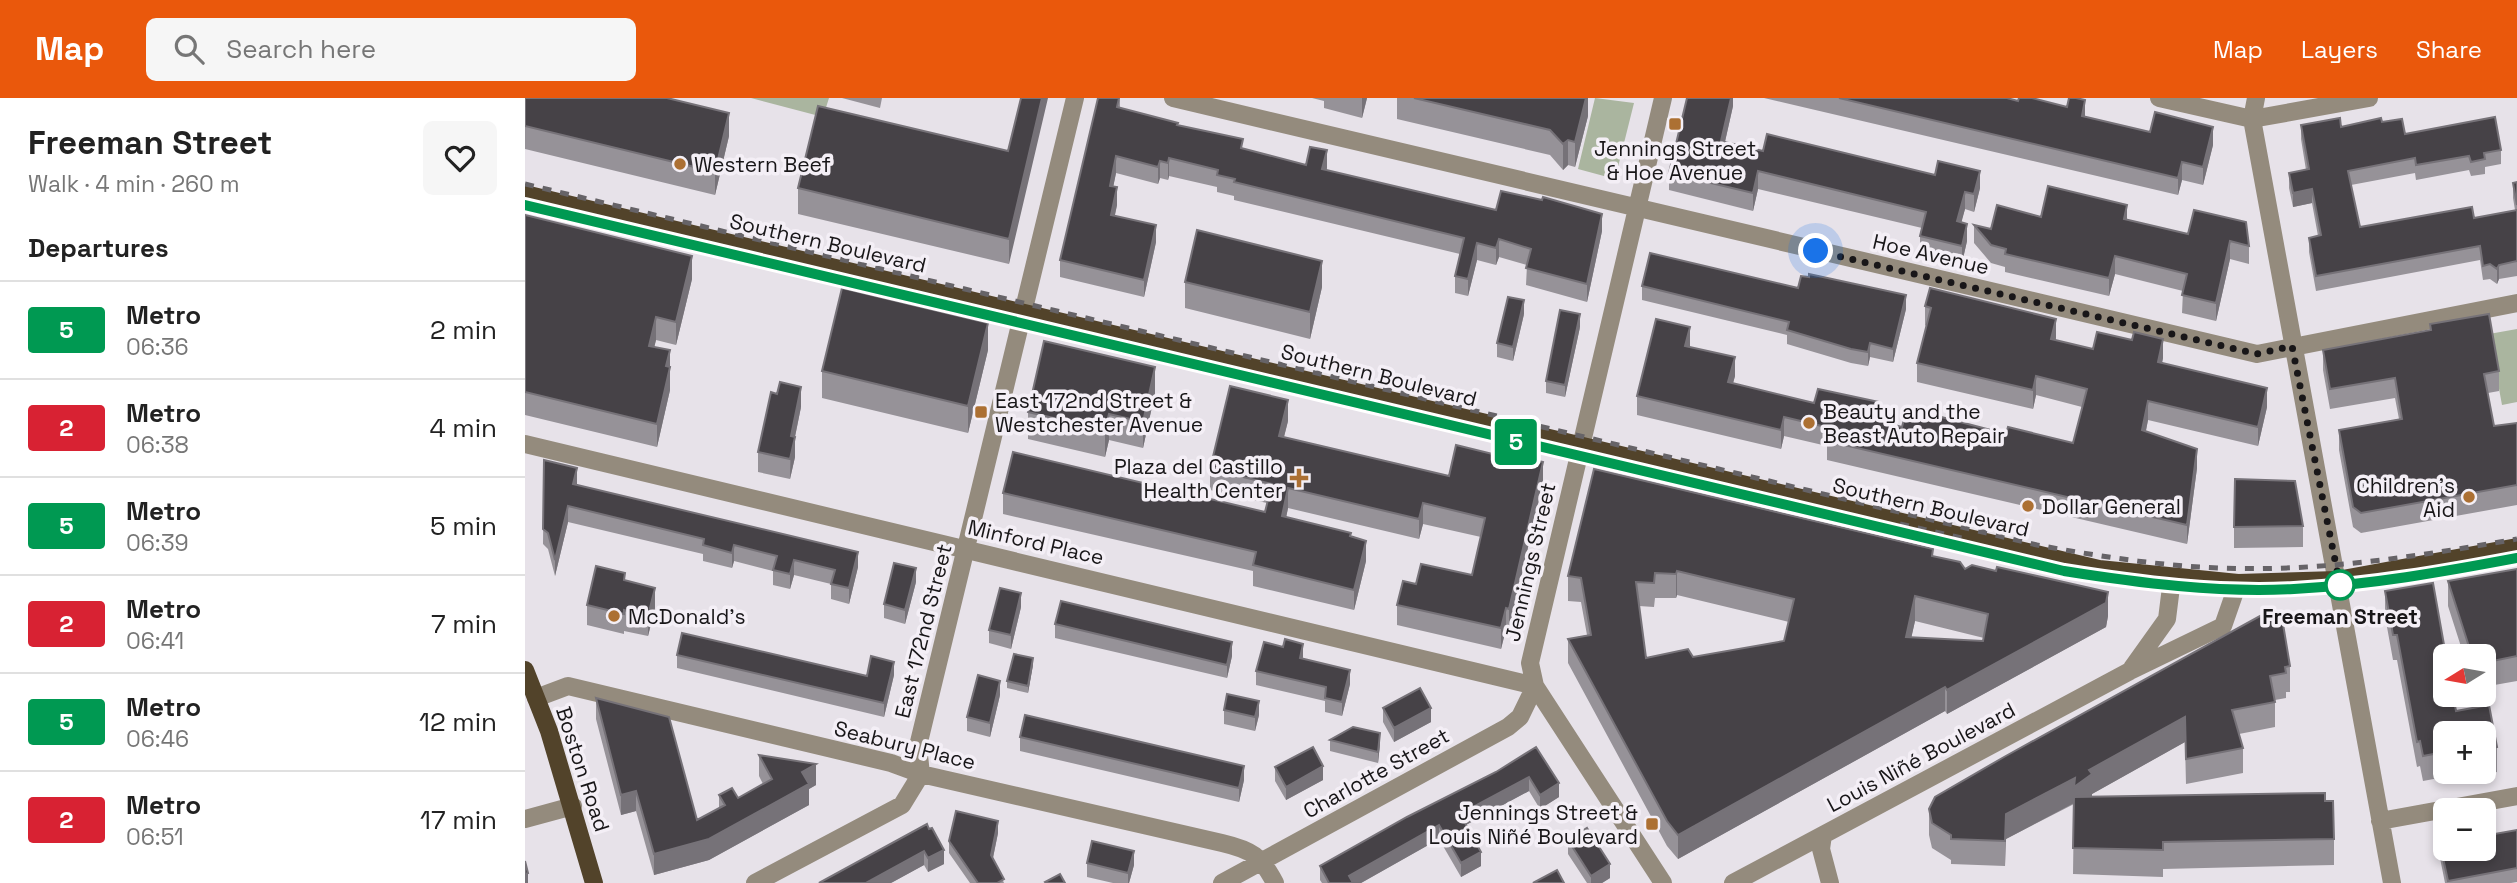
<!DOCTYPE html>
<meta charset="utf-8">
<style>
:root{--surface:#fff;--page:#f6f6f6;--text:#222;--muted:#767676;--line:#e0e0e0;--accent:#ea580c}
body{margin:0;font-family:"Space Grotesk",sans-serif;background:var(--page);color:var(--text);height:100vh;display:flex;flex-direction:column;font-size:26px;white-space:nowrap}
*{box-sizing:border-box;margin:0}
p{font-size:23px;color:var(--muted)}
.icon{flex:none;width:38px;height:38px;fill:none;stroke:currentColor;stroke-width:2;stroke-linecap:round;stroke-linejoin:round}
.map{position:relative;flex:1;overflow:hidden}
.sheet{display:flex;flex-direction:column;background:var(--surface);width:525px}
.sheet>*{flex:none}
.badge{padding:0 14px;border-radius:5px;font-size:24px;line-height:46px}
.needle{width:46px;rotate:259deg}
.tools{position:absolute;left:1908px;top:546px;display:grid;gap:14px}
.tools a{display:grid;place-items:center;width:63px;height:63px;border-radius:10px;background:var(--surface);box-shadow:0 4px 10px #0003;font-size:35px}
.you{position:absolute;width:35px;height:35px;margin:-18px;border:5px solid #fff;border-radius:50%;background:#1a73e8;box-shadow:0 0 0 10px #1a73e833}
.map>.badge{position:absolute;translate:-50% -50%;box-shadow:0 0 0 4px #fff}
h2{padding:0 28px;font-size:26px;line-height:63px}
.round{display:grid;place-items:center;flex:none;width:74px;height:74px;border-radius:10px;background:var(--page)}
.headline{display:flex;align-items:center;justify-content:space-between;height:119px;padding:0 28px}
h1{font-size:33px;font-weight:800;line-height:52px}
ul{padding:0;list-style:none}
li{display:flex;align-items:center;gap:21px;height:98px;padding:0 28px;border-top:2px solid var(--line)}
li div{flex:1}
li b{display:block;font-size:26px}
li em{font-style:normal}
li .badge{min-width:77px;font-weight:700;text-align:center}
header{display:flex;align-items:center;gap:42px;box-sizing:border-box;height:98px;padding:0 35px;background:var(--accent);color:#fff}
header strong{font-size:33px}
nav{display:flex;gap:38px;margin-inline-start:auto;font-size:24px}
.search{width:490px;height:63px;background:var(--page);display:flex;align-items:center;gap:18px;box-sizing:border-box;padding:0 24px;border-radius:10px;color:var(--muted);font-size:26px}
main{display:flex;flex:1;min-height:0}
.map>svg:first-child{display:block}
.green{fill:#aab59f}
.lines{fill:none;stroke-linecap:round;stroke-linejoin:round}
.minor{stroke:#948b7d;stroke-width:18}
.major{stroke:#52432a;stroke-width:18}
.rail{stroke:#666367;stroke-width:5;stroke-dasharray:9 9;stroke-linecap:butt}
.wall{fill:#969298;fill-rule:evenodd}
.shaded-wall{fill:#767278}
.building{fill:#464247;stroke:#767278;stroke-width:2;fill-rule:evenodd}
.line-casing{stroke:#fff;stroke-width:16}
.line{stroke:#009952;stroke-width:10}
.walk{stroke:#181618;stroke-width:7;stroke-dasharray:0 12.6}
.poi-dot{fill:#ac7033;stroke:#f4eff6;stroke-width:2.5}
.stop-dot{fill:#fff;stroke:#009952;stroke-width:3.5}
.labels{text-anchor:middle;dominant-baseline:central;stroke-width:7;stroke-linejoin:round;paint-order:stroke}
.poi-label{font-size:21px;fill:#181618;stroke:#f4eff6;text-anchor:start}
.street-label{font-size:21px;fill:#181618;stroke:#f4eff6}
.stop-label{font-size:21px;font-weight:bold;fill:#181618;stroke:#f4eff6}
</style>
<header>
<strong>Map</strong>
<div class="search"><svg class="icon" aria-label="search" viewBox="0 0 24 24"><circle cx="10" cy="10" r="6"/><path d="M15 15l6 6"/></svg>Search here</div>
<nav><a>Map</a><a>Layers</a><a>Share</a></nav>
</header>
<main>
<section class="sheet">
<div class="headline"><div><h1>Freeman Street</h1><p>Walk · 4 min · 260 m</p></div><a class="round"><svg class="icon" aria-label="heart" viewBox="0 0 24 24"><path d="M12 20l-8-8c-3-5 5-10 8-4 3-6 11-1 8 4z"/></svg></a></div>
<h2>Departures</h2>
<ul>
<li><span class="badge" style="background:#009952;color:#fff">5</span><div><b>Metro</b><p>06:36</p></div><em>2 min</em></li>
<li><span class="badge" style="background:#d82233;color:#fff">2</span><div><b>Metro</b><p>06:38</p></div><em>4 min</em></li>
<li><span class="badge" style="background:#009952;color:#fff">5</span><div><b>Metro</b><p>06:39</p></div><em>5 min</em></li>
<li><span class="badge" style="background:#d82233;color:#fff">2</span><div><b>Metro</b><p>06:41</p></div><em>7 min</em></li>
<li><span class="badge" style="background:#009952;color:#fff">5</span><div><b>Metro</b><p>06:46</p></div><em>12 min</em></li>
<li><span class="badge" style="background:#d82233;color:#fff">2</span><div><b>Metro</b><p>06:51</p></div><em>17 min</em></li>
</ul>
</section>
<div class="map">
<svg width="1992" height="785" viewBox="0 0 1992 785">
<rect width="100%" height="100%" fill="#e7e2e9"/>
<!-- green -->
<path class="green" d="M226,0h78l-6,19z
M1070,0l39,5 -19,76 -37,-10z
M1992,231v73l-15,3 -13,-71z"/>
<g class="lines">
<!-- minor -->
<path class="minor" d="M648,0l1084,256 260,-51
M1138,0l-133,565 5,23 128,197
M1634,0l93,21 117,-21
M1731,0l-4,21 140,764
M0,346l1010,242 -15,31 -12,10 -286,156
M1607,570l35,-49 5,-40
M11,600l32,-12 323,77 30,11 301,69c30,7 39,13 53,40
M0,721l48,-13
M1855,723l137,-25
M1298,737l-2,14 9,34
M230,785l147,-78 19,-31 -3,-28 157,-648
M1208,785l397,-212 93,-45 15,-43"/>
<!-- major -->
<path class="major" d="M0,96l1574,375 139,14 99,-3 180,-33
M0,572l24,61 45,152"/>
<!-- rail -->
<path class="rail" d="M0,86l1512,361c61,11 122,21 184,23 100,4 198,-12 296,-29
M0,107l1539,366c75,13 153,22 230,18 75,-4 149,-17 223,-30
M1375,426l62,14"/>
</g>
<!-- wall -->
<path class="wall" d="M0,0h146l-1,1 59,37 -14,59 -190,-46z
M317,0h40l-2,10z
M496,0l-12,166 -211,-50v-26l210,-37z
M595,0v10l58,18 65,23 63,16 21,3 -1,2 170,40 106,21 -15,71 -61,-17 1,-20 -28,-8 -3,8 -19,-5 -9,36 -13,-3v-17l5,-22 -226,-54v-4l-17,-4v-5l-48,-11 -1,4 -8,-2 -2,6 -42,-11 -3,14 4,18 -2,10 41,27 -12,55 -84,-20v-17z
M787,0h55l-5,20 -38,-10v-7z
M872,0h191v18l-13,51 -7,-2 -5,5 -13,-15 -153,-36z
M1208,0v8l-8,36 38,9 217,37 -6,24 -9,-3 -4,13 6,19 -5,22 -42,-10v-17l2,-8 -164,-39 -5,22 -84,-21v-17z
M1239,0h243l143,34 63,13 -10,40 -21,-5 -4,15z
M1857,24l23,12 96,16v14l-16,3v7l-14,2 -2,-6 -53,10 -1,-7 -64,12 9,42 114,-9 41,-8 -2,-12v-15l4,-1v94l-18,3 -2,5 -7,-5 -7,1 -3,-20 -164,31 -7,-39v-14l9,-2 -6,-33 -19,4 -4,-19v-15l17,-3 -5,-31v-14l40,2z
M1669,112l55,36v18l-19,-5 -14,62 -34,-8 1,-22 -68,-17 -6,22 -104,-24v-5l-14,-4 -17,-20v-18l17,4 50,-12 86,3 61,14z
M0,117l167,64 -16,66 -20,-5 -2,7 16,3v40l-13,57 -132,-32z
M660,184l137,5 -12,52 -125,-31z
M1117,188l156,2 108,21 -13,53 -23,-5 -2,9 -17,-3 -64,-19v-9l-145,-35z
M1400,208l131,32 -1,2 38,9 70,9 -1,5 105,44 -9,39 -110,-26 -2,11 51,37 -10,76 -360,-84v-14l-43,-10 -3,13 -144,-34v-19l52,-49 46,29 -2,7 146,38 23,6 104,7 67,9 9,-36 -46,-12 -3,14 -116,-27v-19l9,-37 -1,-1z
M999,216l-11,47 -16,-4v-14z
M1905,226l69,47v20l-11,2 6,33 23,-3v82l-156,28 -8,-6 -14,-77v-20l60,-11 -4,-21 -65,11 -7,-39v-20l107,-20z
M1055,229l-15,70 -19,-4v-12z
M463,252l-20,83 -146,-35v-27z
M630,295l-12,55 -34,-8 -4,17 -77,-18v-27z
M276,309l-6,30v20l-5,22 -32,-7v-20z
M763,323l-4,16 165,39 94,6 -34,148 -3,-1 -5,20 -104,-24v-20l19,-21 56,-9 9,-38 -58,-13 -4,15 -131,-31 -2,10 65,19 15,24 -12,49 -101,-24v-15l-250,-57v-21l262,19 2,-9 -57,-13v-21z
M19,362l33,25 281,82 -9,37 -18,-5v-15l-37,-9 -4,14 -17,-4v-14l-39,-10 -2,7 -29,-7v-7l-135,-32 -13,54 -7,-27 -5,-5z
M1778,428v21l-69,1v-21z
M1408,458l32,13 143,47 -2,11 -159,87 -2,-3 -267,148 -11,-13 -99,-183v-24l19,-4 -6,-33 -13,-1v-25zM1152,497l112,27 -5,19 -91,16 -47,1 -7,-52 15,1 1,-9h21zM1390,523l69,17 -1,3 -72,-3z
M1992,471v112l-34,6v-31h-19l-16,-50v-25z
M100,483l30,27 -7,28 -24,-5v3l-37,-9v-20z
M391,484l-11,42 -21,-6v-14z
M1908,485l13,73h-1v39h8l3,16 33,-6 8,42v25l-57,11 -1,-5 -16,3 -3,-15 -3,1 -20,-107h-4l-8,-44v-25zM1920,635h38v39h-38z
M496,509l-10,42 -22,-6v-13z
M1735,518l30,50v26h-4v6l-11,2v27l-36,7 4,14v25l-57,11 -1,-42 -93,52v3l233,4 9,38v26l-171,4v8l-90,-3 1,-70 -68,35 -1,27 -54,-2v-4l-19,-12 -3,-13v-26z
M530,526l177,32 -5,22 -172,-40z
M152,557l190,21 27,-1 -10,42 -207,-49z
M778,561l47,25 -8,32 -17,-4v-11l-69,-16v-14z
M508,567l-5,28 -21,-5v-7z
M475,597l-10,42 -23,-6v-14z
M71,600l101,122 22,-12v-13l19,3 25,-14 -4,-8v-21l57,30 -7,4v16l-100,55 -55,15 -18,-64 -15,4 -25,-96z
M858,610l48,14 -37,20 -11,-20z
M699,612l35,5 -4,16 -31,-7z
M495,639l224,43 -5,22 -219,-51z
M805,642l50,4 -2,19 -48,-12z
M1011,649l23,50 -19,12 -11,-18 -63,34 15,41 -20,11 -22,-38 -78,44h-39l-2,-3v-14l176,-94z
M750,669l48,13 -37,20 -11,-19z
M402,726l17,40 -16,8 -4,-7 -33,18z
M1992,732v52l-6,1h-66l-5,-25v-14z
M473,735l-5,25 11,25h-34l-21,-30v-12z
M1043,742l42,38 -8,5h-15l-19,-29z
M562,765l47,2 -5,18h-16l-26,-6z"/>
<!-- shaded-wall -->
<path class="shaded-wall" d="M517,0h6l-39,166v-25z
M837,0h5l-5,20z
M1061,0h2v18l-13,51v-25z
M1206,0h2v8l-12,53v-18z
M1560,2v18l-3,-2z
M204,15v23l-14,59v-23z
M1688,29v18l-10,40v-18z
M1043,42v25l-5,5v-26z
M802,52v18l-5,18v-17z
M591,58v17l-6,30v-17z
M644,60v18l-1,4v-17z
M635,63v17l-2,6v-17z
M1657,64v18l-4,15v-17z
M1233,73v18l-5,22v-18z
M1455,73v17l-6,24v-18z
M592,89v18l-6,27v-17z
M1787,91v14l-19,4v-14z
M1440,94v17l-8,30v-18z
M1602,107v18l-3,-4z
M1077,116v17l-15,71v-18z
M1442,126v17l-5,22v-17z
M631,127v17l-12,55v-17z
M974,141v18l-3,8v-17z
M1705,143v18l-14,62v-18z
M952,145v17l-9,36v-17z
M167,158v23l-16,66v-23z
M1590,158v18l-6,22v-18z
M797,163v26l-12,52v-27z
M1974,167v14l-2,5v-15z
M1381,197v14l-13,53v-13z
M999,202v14l-11,47v-14z
M1055,216v13l-15,70v-12z
M131,219v23l-7,29v-23z
M1531,221v19l-5,20v-19z
M463,225v27l-20,83v-27z
M1165,229v19l-5,19v-19z
M1638,241v19l-5,23v-19z
M1345,245v14l-2,9v-14z
M145,252v40l-13,57v-23l9,-58z
M1210,259v19l-7,25v-19z
M630,269v26l-12,55v-26z
M1511,278v19l-3,14v-19z
M276,289v20l-8,39 2,-9v20l-5,22 1,-43z
M1742,290v19l-9,39v-19z
M763,302v21l-9,35v-20z
M1623,303v19l-6,29v-19z
M1354,304v19l-4,18v-19z
M584,316v26l-4,17v-27z
M1259,319v19l-3,13v-19z
M1672,351v19l-10,76v-19z
M1018,364v20l-34,148v-21z
M52,370v16l-4,15v-15z
M763,390v20l-6,29v-21z
M898,405v21l-4,15v-20z
M43,408v16l-13,54v-16z
M841,443v20l-12,49v-20z
M209,447v16l-2,7v-15z
M333,454v15l-9,37v-16z
M269,462v15l-4,14v-15z
M391,470v14l-11,42v-14z
M1152,473v24l-1,3v-24z
M130,490v20l-7,28v-20z
M1583,494v24l-2,11 -159,87v-24z
M496,495v14l-10,42v-14z
M1390,498v25l-9,41v-25z
M981,510v21l-5,20v-21z
M707,544v14l-5,22v-13z
M778,546v13l-3,15v-14z
M508,560v7l-5,28v-7z
M369,564v13l-10,42v-14z
M825,572v14l-8,32v-14z
M475,583v14l-10,42v-14z
M1420,589v24l-267,148v-24z
M734,603v14l-4,16v-14z
M906,610v14l-37,20v-14z
M1660,619v25l-93,52v5l-18,4 -68,36 -1,27 1,-52z
M855,635v11l-2,19v-11z
M291,666v21l-7,4v16l-100,55 -55,15v-21z
M719,668v14l-5,22v-14z
M798,668v14l-37,20v-13z
M1004,679v14l-69,37v-14z
M1034,685v14l-19,12v-14z
M111,693v20l-15,4v-20z
M473,723v12l-7,34v-12z
M914,727v14l-78,44h-12v-7z
M419,752v14l-16,8v-14z
M399,753v14l-33,18h-25z
M609,753v14l-5,18h-1v-10z
M956,754v14l-20,11v-14z
M1085,766v14l-8,5h-11v-7z
M3,775v10h-3v-9z"/>
<!-- building -->
<path class="building" d="M0,0h142l62,15 -14,59 -190,-46z
M496,0h21l-33,141 -211,-51 20,-82 190,45z
M573,0h21l-2,9 61,16 -1,2 66,14 -2,9 65,17 4,-18 17,3 -5,19 174,41 5,-19 41,9 1,-3 59,17 -15,70 -61,-16 5,-19 -32,-10 -3,9 -19,-5 -9,36 -13,-3 9,-38 -230,-56 1,-3 -18,-4 1,-5 -49,-12 -1,5 -8,-2 -2,6 -42,-11 -6,30 7,1 -6,28 45,10 -12,55 -84,-20z
M889,0h172l-11,44 -7,-2 -5,4 -13,-14z
M1162,0h44l-10,43 42,10 4,-17 168,41 3,-14 42,10 -6,23 -9,-2 -8,29 10,3 -5,22 -42,-10 6,-24 -168,-41 -5,22 -84,-20z
M1314,0h168l11,3 1,-3h13l35,9 2,-9h7l9,2 -3,16 68,16 5,-20 58,15 -10,40 -21,-5 -4,16z
M1970,19l6,33 -17,3 1,6 -14,3 -2,-6 -53,9 -1,-7 -67,13 12,56 112,-20 2,11 43,-8v51l-18,4 -2,4 -7,-5 -7,2 -3,-20 -164,30 -7,-38 12,-3 -9,-46 -19,4 -4,-20 20,-4 -8,-44 39,-7 1,9 40,-9 1,4 20,-3 3,15z
M1992,84v23l-4,-22z
M1523,88l79,19 -3,14 64,15 6,-24 52,12 3,24 -19,-5 -14,62 -34,-8 5,-21 -72,-18 -6,22 -104,-24 1,-5 -15,-4 -17,-20 17,4 6,-24 44,12z
M0,117l167,41 -16,66 -20,-5 -7,29 21,4 -4,16 4,1 -13,57 -132,-32z
M672,132l125,31 -12,51 -125,-30z
M1125,155l148,35 3,-12 8,1v-3l97,21 -13,54 -23,-6 -2,9 -17,-3 -64,-19 2,-8 -147,-36z
M317,190l146,35 -20,83 -146,-35z
M1405,190l126,31 -5,20 42,10 4,-17 35,8 2,-8 29,7 -5,23 109,26 -9,39 -110,-26 -6,29 55,19 -10,76 -360,-84 3,-13 -46,-11 -3,13 -144,-34 19,-77 34,8 -5,19 50,11 -7,25 86,21 4,-14 61,13 -4,18 27,7 5,-19 99,26 2,-7 65,16 14,-54 -51,-13 -3,14 -116,-27 14,-55 -6,-2z
M983,199l16,3 -11,47 -16,-4z
M1035,212l20,4 -15,71 -19,-4z
M1964,216l10,57 -15,3 10,52 23,-3v62l-156,28 -8,-6 -14,-77 63,-11 -7,-41 -65,11 -7,-39 108,-20 -1,-6z
M519,243l111,26 -12,55 -34,-8 -4,16 -77,-18z
M255,284l21,5 -10,49 4,1 -5,22 -32,-7 13,-60 6,2z
M705,288l58,14 -9,36 170,40 7,-31 69,17v-4l18,4 -34,147 -3,-1 -5,20 -104,-23 6,-24 13,3 5,-20 51,11 13,-57 -62,-15 -4,16 -131,-31 -6,28 69,17 -1,3 16,5 -12,49 -101,-25 3,-13 -253,-59 10,-41 252,60 7,-28 -62,-15z
M19,362l33,8 -4,16 285,68 -9,36 -18,-4 4,-14 -41,-10 -4,14 -17,-4 4,-14 -43,-11 -2,8 -29,-8 1,-6 -136,-33 -13,54 -7,-27 -5,-4z
M1069,371l339,80 -1,7 28,6 5,7 7,-4 24,6 1,-4 111,25 -2,11 -159,87 -2,-3 -267,148 -11,-14 -99,-182 23,-4 -10,-57 -13,-2zM1152,473l117,28 -10,42 -91,16 -5,-8 -42,9 -10,-76 18,1 1,-10 21,1zM1390,498l73,18 -5,27 -77,-4z
M1710,381l60,2 8,45 -69,1z
M369,465l22,5 -11,42 -21,-6z
M71,468l29,7 -1,7 31,8 -7,28 -24,-6v4l-37,-9z
M1992,471v87l-34,7v-7h-11l-24,-75z
M1908,485l13,73h-1v39h8l3,16 33,-6 8,42 -14,3v-17h-38v24l-5,1 -1,-5 -16,3 -3,-15 -3,1 -20,-107h-4l-8,-44z
M475,490l21,5 -10,42 -22,-5z
M536,503l171,41 -5,23 -172,-41z
M1756,514l9,54 -5,1 1,6 -16,3 5,26 -43,8 11,38 -57,11 -1,-42 -96,53 3,4 -18,13 1,-9 -69,36 -1,27 -54,-2v-4l-19,-12 -3,-14 6,-12 69,-40 256,-141z
M157,535l185,43 4,-20 23,6 -10,41 -207,-48z
M760,541l18,5 -3,14 50,12 -8,32 -17,-4 1,-11 -70,-16 8,-29 19,5z
M489,556l19,4 -5,28 -21,-5z
M453,577l22,6 -10,42 -23,-6z
M895,590l11,20 -37,20 -11,-20z
M702,596l32,7 -4,16 -31,-7z
M71,600l73,19 28,103 28,-15 -6,-10 13,-7 6,10 34,-19 -13,-24 57,9 -14,8 7,12 -100,55 -55,15 -18,-63 -15,4z
M500,617l219,51 -5,22 -219,-51z
M828,629l27,6 -2,19 -48,-12z
M788,649l10,19 -37,21 -11,-20z
M1011,649l23,36 -19,12 -11,-18 -69,37 21,38 -20,11 -22,-38 -90,51 4,7h-24l-9,-17 87,-49 89,-45z
M1800,695v8h8l1,38 -171,3v8l-90,-2 1,-51z
M431,713l42,10 -7,34 13,24 -7,4h-19l-29,-42z
M402,726l2,5 3,-1 12,22 -16,8 -4,-7 -58,32h-47z
M1062,730l23,36 -19,12 -23,-36z
M1992,732v38l-69,13 -8,-37 5,-1v6h38v-13z
M567,743l42,10 -6,22 -41,-10z
M0,763l3,12 -3,1z
M1032,772l7,13h-31z
M535,776l5,9h-19l-1,-1z"/>
<g class="lines">
<defs>
<path id="line" d="M0,107l1539,366c75,12 153,22 230,18 75,-4 149,-17 223,-31"/>
</defs>
<!-- line casing -->
<use href="#line" class="line-casing"/>
<!-- line -->
<use href="#line" class="line"/>
<!-- walk -->
<path class="walk" d="M1291,153l441,103 35,-8 48,239"/>
</g>
<!-- markers -->
<g class="poi-dot">
<rect x="1143" y="19" width="14" height="14" rx="3.5"/>
<circle cx="155" cy="66" r="7"/>
<rect x="449" y="307" width="14" height="14" rx="3.5"/>
<circle cx="1284" cy="325" r="7"/>
<path d="M770.5 369.5h7v7h7v7h-7v7h-7v-7h-7v-7h7z"/>
<circle cx="1944" cy="399" r="7"/>
<circle cx="1503" cy="408" r="7"/>
<circle cx="89" cy="518" r="7"/>
<rect x="1120" y="719" width="14" height="14" rx="3.5"/>
</g>
<circle class="stop-dot" cx="1815" cy="487" r="14"/>
<g class="labels">
<!-- poi labels -->
<g class="poi-label">
<text x="1150" y="50" text-anchor="middle">Jennings Street<tspan x="1150" dy="24">&amp; Hoe Avenue</tspan></text>
<text x="169" y="66">Western Beef</text>
<text x="470" y="302">East 172nd Street &amp;<tspan x="470" dy="24">Westchester Avenue</tspan></text>
<text x="1298" y="313">Beauty and the<tspan x="1298" dy="24">Beast Auto Repair</tspan></text>
<text x="758" y="368" text-anchor="end">Plaza del Castillo<tspan x="758" dy="24">Health Center</tspan></text>
<text x="1930" y="387" text-anchor="end">Children's<tspan x="1930" dy="24">Aid</tspan></text>
<text x="1517" y="408">Dollar General</text>
<text x="103" y="518">McDonald's</text>
<text x="1113" y="714" text-anchor="end">Jennings Street &amp;<tspan x="1113" dy="24">Louis Niñé Boulevard</tspan></text>
</g>
<!-- street labels -->
<g class="street-label">
<text transform="translate(303 145) rotate(13)">Southern Boulevard</text>
<text transform="translate(1406 156) rotate(13)">Hoe Avenue</text>
<text transform="translate(854 277) rotate(14)">Southern Boulevard</text>
<text transform="translate(1406 409) rotate(13)">Southern Boulevard</text>
<text transform="translate(511 444) rotate(13)">Minford Place</text>
<text transform="translate(1005 464) rotate(-77)">Jennings Street</text>
<text transform="translate(398 533) rotate(-76)">East 172nd Street</text>
<text transform="translate(380 647) rotate(14)">Seabury Place</text>
<text transform="translate(1396 659) rotate(-28)">Louis Niñé Boulevard</text>
<text transform="translate(58 671) rotate(72)">Boston Road</text>
<text transform="translate(851 675) rotate(-29)">Charlotte Street</text>
</g>
<!-- stop labels -->
<g class="stop-label">
<text x="1815" y="518">Freeman Street</text>
</g>
</g>
</svg>
<div class="tools">
<a><svg class="needle" viewBox="-14 -14 28 28"><path d="M0-13l5 13h-10z" fill="#e53935"/><path d="M0 13l5-13h-10z" fill="#767676"/></svg></a>
<a>+</a>
<a>−</a>
</div>
<div class="you" style="left:1291px;top:153px"></div>
<b class="badge" style="left:991px;top:344px;background:#009952;color:#fff">5</b>
</div>
</main>
